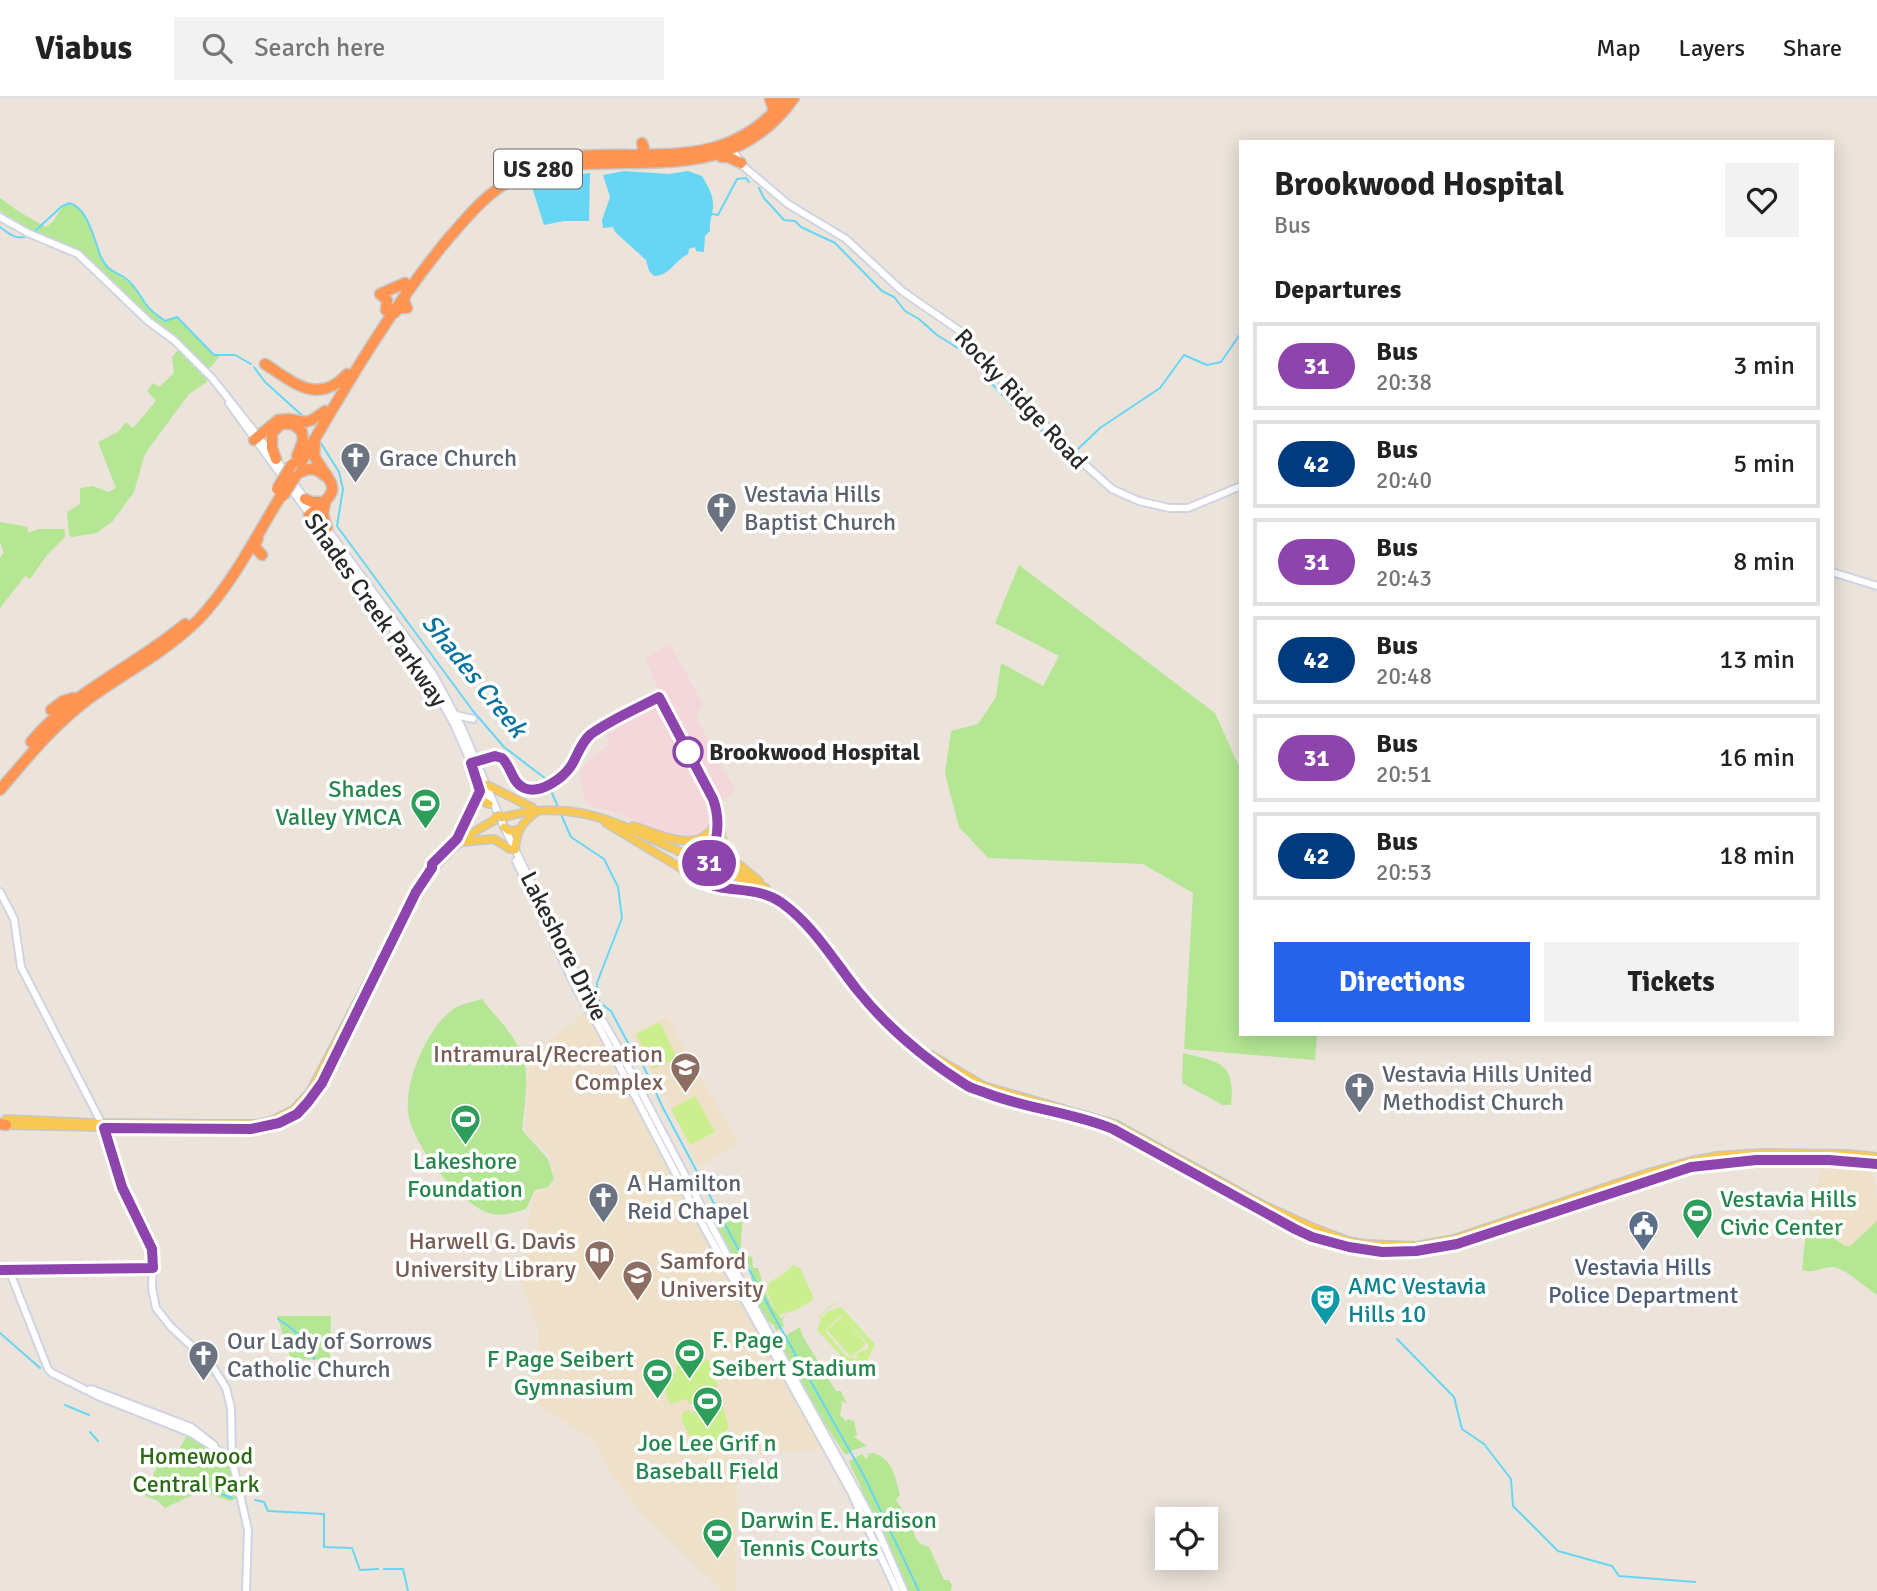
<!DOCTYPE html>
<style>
:root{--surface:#fff;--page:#f2f2f2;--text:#222;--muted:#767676;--line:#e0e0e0;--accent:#2563eb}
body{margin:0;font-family:Signika,sans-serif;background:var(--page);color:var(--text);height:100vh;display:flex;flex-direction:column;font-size:26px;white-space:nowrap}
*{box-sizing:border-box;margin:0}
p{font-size:23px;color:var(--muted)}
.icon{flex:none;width:38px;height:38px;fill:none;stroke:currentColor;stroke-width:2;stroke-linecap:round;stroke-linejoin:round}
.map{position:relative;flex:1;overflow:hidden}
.side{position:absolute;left:1239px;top:42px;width:595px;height:896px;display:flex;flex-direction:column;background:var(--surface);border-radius:0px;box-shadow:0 4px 18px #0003}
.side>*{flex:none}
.badge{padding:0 14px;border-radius:23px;font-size:24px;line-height:46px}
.controls{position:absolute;left:1155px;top:1409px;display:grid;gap:14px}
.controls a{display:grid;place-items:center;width:63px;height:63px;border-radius:0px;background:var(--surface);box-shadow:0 4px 18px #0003;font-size:35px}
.map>.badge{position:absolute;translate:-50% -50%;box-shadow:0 0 0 4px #fff}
h2{padding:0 35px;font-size:26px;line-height:63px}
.round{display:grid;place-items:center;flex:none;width:74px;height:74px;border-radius:0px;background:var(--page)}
.head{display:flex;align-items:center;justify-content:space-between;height:119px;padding:0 35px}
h1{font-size:33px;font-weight:700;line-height:52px}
.primary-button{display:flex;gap:14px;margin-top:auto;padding:14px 35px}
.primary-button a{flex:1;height:80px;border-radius:0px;background:var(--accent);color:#fff;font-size:28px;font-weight:700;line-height:80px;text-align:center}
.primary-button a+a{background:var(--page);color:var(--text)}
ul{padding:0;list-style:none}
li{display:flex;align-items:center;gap:21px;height:88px;margin:0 14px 10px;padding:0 21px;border:4px solid var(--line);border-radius:0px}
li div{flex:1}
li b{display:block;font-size:26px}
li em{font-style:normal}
li .badge{min-width:77px;font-weight:700;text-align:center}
header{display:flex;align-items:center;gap:42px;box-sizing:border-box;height:98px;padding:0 35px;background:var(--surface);border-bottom:2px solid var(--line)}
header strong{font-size:33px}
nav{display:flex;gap:38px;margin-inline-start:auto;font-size:24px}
.search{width:490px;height:63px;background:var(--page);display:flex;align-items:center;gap:18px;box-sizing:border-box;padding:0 24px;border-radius:0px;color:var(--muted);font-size:26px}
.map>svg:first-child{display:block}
.education{fill:#efe1c9}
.medical{fill:#f4d7da}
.green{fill:#b4e694}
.pitch{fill:#cbee8f;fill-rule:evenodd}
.water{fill:#67d6f4}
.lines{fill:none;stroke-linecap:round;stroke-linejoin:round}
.stream{stroke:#67d6f4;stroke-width:2}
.secondary-casing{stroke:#cfd4e3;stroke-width:10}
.primary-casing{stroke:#c7c7c7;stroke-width:10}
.highway-casing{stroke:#c7c7c7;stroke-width:13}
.secondary{stroke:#fff;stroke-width:6}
.primary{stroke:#f7c954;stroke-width:7}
.highway{stroke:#ff9453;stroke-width:10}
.primary-bridge-casing{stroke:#c7c7c7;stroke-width:10;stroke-linecap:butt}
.highway-bridge-casing{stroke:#c7c7c7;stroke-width:13;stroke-linecap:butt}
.primary-bridge{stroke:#f7c954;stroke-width:7}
.highway-bridge{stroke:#ff9453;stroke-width:10}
.line-casing{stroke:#fff;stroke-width:16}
.line{stroke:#8e44ad;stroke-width:10}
.stop-dot{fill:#fff;stroke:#8e44ad;stroke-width:3.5}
.labels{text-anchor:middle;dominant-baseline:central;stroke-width:7;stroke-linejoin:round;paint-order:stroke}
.shield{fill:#fff;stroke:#696969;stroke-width:2}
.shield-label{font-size:23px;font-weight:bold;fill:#292929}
.street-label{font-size:24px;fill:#292929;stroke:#fff}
.worship-label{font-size:24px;fill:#5b616d;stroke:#fff;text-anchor:start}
.stop-label{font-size:24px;font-weight:bold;fill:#292929;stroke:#fff;text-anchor:start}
.leisure-label{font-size:24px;fill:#27864d;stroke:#fff;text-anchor:start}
.education-label{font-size:24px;fill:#785e54;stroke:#fff;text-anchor:end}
.service-label{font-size:24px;fill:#4e5e75;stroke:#fff}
.culture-label{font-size:24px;fill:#0d838f;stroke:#fff;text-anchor:start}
.park-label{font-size:24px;fill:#2c6a16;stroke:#fff}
.water-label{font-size:26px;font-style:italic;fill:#0773a0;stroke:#fff}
</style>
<header>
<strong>Viabus</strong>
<div class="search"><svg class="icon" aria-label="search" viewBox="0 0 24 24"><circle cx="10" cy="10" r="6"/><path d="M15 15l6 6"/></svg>Search here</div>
<nav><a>Map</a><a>Layers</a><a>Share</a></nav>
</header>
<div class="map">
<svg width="1877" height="1493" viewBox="0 0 1877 1493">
<rect width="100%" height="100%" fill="#ece4da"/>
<!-- education -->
<path class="education" d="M585,914l13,19 229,418 -89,7 -3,135h-13l-79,-76 -30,-38 -20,-37 -59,-38 5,-70 -22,-59 17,-78 22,-11 -6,-28 -25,-24 4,-68 15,-19z
M668,918l17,33 54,94 -40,24 -67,-134z
M1821,1071l51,1 5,27v24l-27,25h-5l-37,-31z"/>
<!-- medical -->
<path class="medical" d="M670,546l33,60 -7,13 39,74 -23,18v13l-4,10 -17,6 -32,-7 -46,-19 -26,-7 -8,-32 6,-9 25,-21 -6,-13 59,-31 -18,-41z"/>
<!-- green -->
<path class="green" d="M0,100l21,15 25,14c13,-8 10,-17 23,-24 20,6 24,38 32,55 8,15 21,17 32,28 6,6 7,11 12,17 5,8 13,13 20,19l12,-5 37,38h7l-15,17 -132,-122 -51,-24 -23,-15z
M177,253h3l27,26v5l-18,12 -40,54 -5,9 -10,35 -22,30 -16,11 -24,4 -3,-2 -2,-23 13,-8v-16l13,-2 15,6 8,-4 -18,-46 20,-10 8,-10 7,6 23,-27 -9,-10 6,-8 6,4 15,-14 -2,-16z
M0,424l28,5v6l10,-4h27v8l-18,18 -17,24 -5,-3 -25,32v-51l4,-4 -4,-11z
M1019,467l196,148 26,58v263h76l-2,26 -131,-11 9,-156 -50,-29 -155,-6 -29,-31 -14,-53 6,-43 27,-7 18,-27 5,-34 42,23 16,-30 -64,-33z
M482,901c14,18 34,37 41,59 7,21 1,49 -1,72l26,29 6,20 -6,8 -13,3 -9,19c-12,4 -24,8 -37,4 -31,-10 -78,-69 -81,-102 -3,-31 19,-82 44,-101 7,-6 21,-8 30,-11z
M1183,955c36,9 53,9 48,52h-8l-41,-22z
M711,1108l32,4 -4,63 -22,-41 -1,-6 3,-6z
M1807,1122l38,26h5l27,-25v74c-11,-7 -31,-26 -43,-28 -11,-1 -20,7 -32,3z
M744,1157l8,2 1,11h5c5,17 10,36 23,50l4,-1 -3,3 2,6 -8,5 -2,-6 -10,-7 -13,-23v-25z
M277,1218h54l-1,44 -39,-1z
M800,1229l2,8 34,56h5l6,13 -5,-3 -2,15 4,2 1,4 3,-3 6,2 3,14 -3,2 13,9 -14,4 -7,5 -2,-2 -31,-47 -33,-61v-6z
M187,1337l43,26 8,37 -8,3 -20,-7 -3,2 -7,-2 -12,3 -23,11 -7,-7 -13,-5 13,-33 12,4z
M874,1355c19,7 21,23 26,42l-4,4c4,8 8,13 13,20 7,11 1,23 20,28l15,33h5l3,5 -1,6h-44l-45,-100c-3,-13 -10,-18 -13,-30l13,-7 4,5 3,-3 -3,-2z"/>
<!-- pitch -->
<path class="pitch" d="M660,924l17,36 -24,11 -17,-35z
M695,998l20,36 -25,13 -19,-36z
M793,1167l7,3 13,28 -1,5 -16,9 -18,5c-23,-42 -6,-26 15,-50z
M836,1203h1l-17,16 2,1 5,-6 14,-5 34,37 -7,15 -17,8 -34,-37 4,-10 -3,-3zM841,1217l27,29v6l-4,-1 2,4 -4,-3 -6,5 2,4 -11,-2 -22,-26z
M842,1218l24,28 -15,13 -24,-27z
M689,1260l2,3 9,-3 2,4 7,-2 9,27 -6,2 2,7 -8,2 1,4 -8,3 -2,-4 -8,3 -2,-5 -17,5 -10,-26 17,-6 -2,-6z
M722,1305l6,22 -2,16 -9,7 -18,7 -16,-32h-2l2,-11 6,-2 2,3z"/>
<!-- water -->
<path class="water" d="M624,73l45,3 19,-3 14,5c6,10 12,20 11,32 -1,8 -4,15 -3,23l-5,5 -1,16 -8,-1 -1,-4 -6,2 -1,5c-14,7 -17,21 -34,22l-5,-5 -3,-11 -31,-28 -2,-5 -10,1 -1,-8 8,-23 -7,-22z
M590,75l-1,48h-25l-20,4 -13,-41 28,-8z"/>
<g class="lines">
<!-- stream -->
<path class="stream" d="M759,90l5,10 20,22 11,1 6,6 34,16 47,48 12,6 11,14 14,8 18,16 35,22 15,22 26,27 51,44h3
M712,116l6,1 19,-36 9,-1 3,4
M0,129c10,8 17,14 30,8
M34,134l27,-25 8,-4c20,5 25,38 32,54 7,15 14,14 24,21 9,6 14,16 20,25 5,8 13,13 20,18l12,-4 37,38h21l16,9
M254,269l11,15 40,36
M319,342l20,32 4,17 -6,37 136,185 31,36 42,32 12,28
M1072,352l6,-1 22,-21 60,-40 24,-33 23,10 14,-3 20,-29
M560,714l11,25 33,22 14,28 4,31 -25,65v14l3,6 11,8 25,47 7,7 20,43 112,210 89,158 55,115
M278,1221c14,9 33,23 36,40
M0,1235l40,35
M1397,1241l57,58 8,32 22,15 27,35 2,27 45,45 54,15 7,10 76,6
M65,1307l24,10
M90,1334l8,9
M150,1382l6,1 10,5 9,-3 13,10 20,-4 24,9
M255,1402l9,2 4,9 56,3v33l28,1 8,22 18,-1
M384,1471h19l5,22"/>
<defs>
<path id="secondary" d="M730,48l13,20 45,38 58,35 56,52 58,40 38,45 73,76 41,37 27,12 30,7h19l53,-22
M0,119l28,16 50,21 70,67 27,20 37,37 64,81 157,215 29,54 42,99 75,153 36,62 132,251 109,197 23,43 25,58
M229,305l199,275 26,46 35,80
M1832,474l45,14
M456,617l17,4
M472,656l10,5 -3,10
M516,763l61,129 22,37 100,191 152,274 46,99
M0,794l14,27 7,48 83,161 18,59 27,55 4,21 -1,25 4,20 15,19 40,37 15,24 5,20 1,51 16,71 -2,61
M0,1172h9l39,99 4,4 48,24 91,36 41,26
M91,1291l100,38 23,18"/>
<path id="primary" d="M485,686l48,24
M476,706l7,-3 6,3
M502,720c24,-8 53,-10 78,-5 33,6 63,22 94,36 40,18 88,35 121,65 25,22 43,52 64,78 29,35 65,66 103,91 39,25 106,28 151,46l168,94 31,14 37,10 33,5 34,-1 56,-11 219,-73 65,-7h73l48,4
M606,725l103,62 46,6
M633,728c30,9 69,32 85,-8
M504,729l5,4 9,-1
M719,729l7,25
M457,741l21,-42 2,-12
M701,743l19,8 39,32
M462,744l32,-3 16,10
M515,752c1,-17 6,-27 20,-37
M733,774l33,16
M931,957l53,31 131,38 146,80 53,24 34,13 17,3 51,2 38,-7 194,-66 43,-12 26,-5 44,-3 88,1 28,3
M6,1021l87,4 128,1h35l17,-4 20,-10 17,-18 66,-126 5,-5c33,-61 47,-107 114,-141
M6,1027l232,5c61,-3 77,-32 102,-83"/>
<path id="highway" d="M772,17l1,-8 -3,-8 6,3 7,-4
M641,59l-2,-2 5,-6 -2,-6
M721,59h7l13,6
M517,72c92,-39 196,22 269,-72
M386,212l1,-10 -7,-6 25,-11
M393,216l6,-6h8l-3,-7 2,-9
M265,266c28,18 53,42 82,10
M254,342l24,-20 10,-1 17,3 7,-2 13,-9
M276,361l-4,-11v-15l9,-9h12l9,8 1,9 -6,15
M296,373c47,-80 93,-161 152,-232 20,-23 38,-46 66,-60 23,-12 47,-14 72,-15 82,-4 154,10 208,-66
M295,378c10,-8 20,-10 30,0
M305,401l7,3h8
M325,405l-2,11 4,14
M309,417c36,-28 24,-27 5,-59l1,-12
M258,439l-3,10 7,8
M51,612l12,-9 10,-3
M31,644c44,-53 103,-75 154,-118
M0,692c27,-32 53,-64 86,-89 38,-28 79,-48 113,-82 34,-36 57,-83 83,-125
M0,1026l6,1"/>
</defs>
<!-- secondary casing -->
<use href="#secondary" class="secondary-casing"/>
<!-- primary casing -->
<use href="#primary" class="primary-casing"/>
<!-- highway casing -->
<use href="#highway" class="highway-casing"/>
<!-- secondary -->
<use href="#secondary" class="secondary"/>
<!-- primary -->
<use href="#primary" class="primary"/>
<!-- highway -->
<use href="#highway" class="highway"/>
<defs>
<path id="primary-bridge" d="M494,720l7,-3"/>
<path id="highway-bridge" d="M277,391l15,-25
M283,398l12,-19"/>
</defs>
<!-- primary-bridge casing -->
<use href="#primary-bridge" class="primary-bridge-casing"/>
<!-- highway-bridge casing -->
<use href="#highway-bridge" class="highway-bridge-casing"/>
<!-- primary-bridge -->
<use href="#primary-bridge" class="primary-bridge"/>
<!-- highway-bridge -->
<use href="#highway-bridge" class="highway-bridge"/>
</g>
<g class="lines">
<defs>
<path id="line" d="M0,1172l153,-2 -1,-19 -30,-62 -18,-59 147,1 28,-6 18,-9 11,-12 14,-19 94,-191 16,-24v-4l25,-25 23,-48 -9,-28 24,-7 7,2c9,8 10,25 22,30 16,7 39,-10 47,-22 7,-11 10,-24 20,-32 21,-15 45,-25 68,-37l54,102c11,30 0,53 -12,82 26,13 56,4 81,22 32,23 52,58 76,88 30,37 68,69 108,94 6,4 13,5 20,8 41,16 86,19 127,36l182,100 17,8 37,10 33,5 34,-1 41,-7 234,-77 65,-7h73l48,4"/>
</defs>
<!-- line casing -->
<use href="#line" class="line-casing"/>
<!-- line -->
<use href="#line" class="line"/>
</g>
<!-- icons -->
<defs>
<symbol id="church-pin" viewBox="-11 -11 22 30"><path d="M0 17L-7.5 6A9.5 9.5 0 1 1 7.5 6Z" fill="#6b7280" stroke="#fff"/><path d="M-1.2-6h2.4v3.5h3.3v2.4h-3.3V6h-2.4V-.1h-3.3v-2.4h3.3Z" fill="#fff"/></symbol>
<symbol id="stadium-pin" viewBox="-11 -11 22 30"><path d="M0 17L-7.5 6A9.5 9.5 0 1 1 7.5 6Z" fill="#2e9e5b" stroke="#fff"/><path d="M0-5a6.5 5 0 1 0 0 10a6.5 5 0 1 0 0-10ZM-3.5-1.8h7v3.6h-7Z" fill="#fff"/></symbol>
<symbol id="university-pin" viewBox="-11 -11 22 30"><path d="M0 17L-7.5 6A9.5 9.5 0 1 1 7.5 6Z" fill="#8d6e63" stroke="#fff"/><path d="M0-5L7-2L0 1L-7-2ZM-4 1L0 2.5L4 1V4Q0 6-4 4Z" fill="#fff"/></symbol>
<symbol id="civic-pin" viewBox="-11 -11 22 30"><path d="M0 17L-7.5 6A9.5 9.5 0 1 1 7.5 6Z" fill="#5c6f8a" stroke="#fff"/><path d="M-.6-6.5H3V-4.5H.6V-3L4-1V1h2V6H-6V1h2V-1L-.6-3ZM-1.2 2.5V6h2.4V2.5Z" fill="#fff"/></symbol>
<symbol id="library-pin" viewBox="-11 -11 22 30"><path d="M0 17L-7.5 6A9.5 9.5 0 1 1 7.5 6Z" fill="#8d6e63" stroke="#fff"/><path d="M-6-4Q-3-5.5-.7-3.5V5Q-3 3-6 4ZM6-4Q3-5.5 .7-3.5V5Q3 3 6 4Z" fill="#fff"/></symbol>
<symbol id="theatre-pin" viewBox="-11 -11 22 30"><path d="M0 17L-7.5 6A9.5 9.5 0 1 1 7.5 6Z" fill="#0f9aa8" stroke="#fff"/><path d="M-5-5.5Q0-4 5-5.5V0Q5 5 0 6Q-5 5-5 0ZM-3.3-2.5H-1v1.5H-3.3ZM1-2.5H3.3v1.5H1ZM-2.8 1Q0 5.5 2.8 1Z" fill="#fff"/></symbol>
</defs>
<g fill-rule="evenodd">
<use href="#church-pin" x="338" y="342" width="35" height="47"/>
<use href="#church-pin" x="704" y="392" width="35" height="47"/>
<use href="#stadium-pin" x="408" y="688" width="35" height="47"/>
<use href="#university-pin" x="668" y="952" width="35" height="47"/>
<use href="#church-pin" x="1342" y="972" width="35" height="47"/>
<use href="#stadium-pin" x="448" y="1004" width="35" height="47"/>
<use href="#church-pin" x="586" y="1082" width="35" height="47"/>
<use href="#stadium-pin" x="1680" y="1098" width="35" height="47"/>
<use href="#civic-pin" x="1626" y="1110" width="35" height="47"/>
<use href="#library-pin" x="582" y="1140" width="35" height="47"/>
<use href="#university-pin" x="620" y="1160" width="35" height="47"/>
<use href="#theatre-pin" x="1308" y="1184" width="35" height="47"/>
<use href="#stadium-pin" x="672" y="1238" width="35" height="47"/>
<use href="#church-pin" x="186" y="1240" width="35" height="47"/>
<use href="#stadium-pin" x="640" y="1258" width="35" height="47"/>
<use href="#stadium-pin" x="690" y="1286" width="35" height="47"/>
<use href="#stadium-pin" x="700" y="1418" width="35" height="47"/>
</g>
<!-- markers -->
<circle class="stop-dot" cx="688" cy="654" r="14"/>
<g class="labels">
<!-- shield labels -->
<rect class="shield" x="494" y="51.5" width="88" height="39" rx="5"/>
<g class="shield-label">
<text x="538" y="71">US 280</text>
</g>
<!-- street labels -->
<g class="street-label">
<text transform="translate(1021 301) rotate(47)">Rocky Ridge Road</text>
<text transform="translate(376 512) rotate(55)">Shades Creek Parkway</text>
<text transform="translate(564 848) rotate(63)">Lakeshore Drive</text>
</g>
<!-- worship labels -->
<g class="worship-label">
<text x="379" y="360">Grace Church</text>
<text x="744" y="396">Vestavia Hills<tspan x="744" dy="28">Baptist Church</tspan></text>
<text x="1382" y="976">Vestavia Hills United<tspan x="1382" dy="28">Methodist Church</tspan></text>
<text x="627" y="1085">A Hamilton<tspan x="627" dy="28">Reid Chapel</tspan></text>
<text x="227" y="1243">Our Lady of Sorrows<tspan x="227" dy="28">Catholic Church</tspan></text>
</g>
<!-- stop labels -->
<g class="stop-label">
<text x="709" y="654">Brookwood Hospital</text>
</g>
<!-- leisure labels -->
<g class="leisure-label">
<text x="402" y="691" text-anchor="end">Shades<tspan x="402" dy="28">Valley YMCA</tspan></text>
<text x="465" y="1063" text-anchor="middle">Lakeshore<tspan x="465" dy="28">Foundation</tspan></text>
<text x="1720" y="1101">Vestavia Hills<tspan x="1720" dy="28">Civic Center</tspan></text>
<text x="712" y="1242">F. Page<tspan x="712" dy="28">Seibert Stadium</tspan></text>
<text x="634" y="1261" text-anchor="end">F Page Seibert<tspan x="634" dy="28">Gymnasium</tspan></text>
<text x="707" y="1345" text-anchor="middle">Joe Lee Grif n<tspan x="707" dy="28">Baseball Field</tspan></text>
<text x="740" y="1422">Darwin E. Hardison<tspan x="740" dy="28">Tennis Courts</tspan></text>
</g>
<!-- education labels -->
<g class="education-label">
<text x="663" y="956">Intramural/Recreation<tspan x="663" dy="28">Complex</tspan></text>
<text x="576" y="1143">Harwell G. Davis<tspan x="576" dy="28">University Library</tspan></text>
<text x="660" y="1163" text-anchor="start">Samford<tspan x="660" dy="28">University</tspan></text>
</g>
<!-- service labels -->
<g class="service-label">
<text x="1643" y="1169">Vestavia Hills<tspan x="1643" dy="28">Police Department</tspan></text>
</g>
<!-- culture labels -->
<g class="culture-label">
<text x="1348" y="1188">AMC Vestavia<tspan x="1348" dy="28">Hills 10</tspan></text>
</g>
<!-- park labels -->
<g class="park-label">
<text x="196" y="1358">Homewood<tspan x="196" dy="28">Central Park</tspan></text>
</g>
<!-- water labels -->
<g class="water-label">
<text transform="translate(474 578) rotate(51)">Shades Creek</text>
</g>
</g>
</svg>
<div class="controls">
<a><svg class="icon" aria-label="locate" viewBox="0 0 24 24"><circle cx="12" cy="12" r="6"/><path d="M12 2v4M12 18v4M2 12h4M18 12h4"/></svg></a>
</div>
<b class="badge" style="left:709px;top:765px;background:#8e44ad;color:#fff">31</b>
<section class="side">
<div class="head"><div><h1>Brookwood Hospital</h1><p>Bus</p></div><a class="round"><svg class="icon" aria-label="heart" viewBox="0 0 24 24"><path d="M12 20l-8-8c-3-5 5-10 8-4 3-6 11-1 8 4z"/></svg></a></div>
<h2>Departures</h2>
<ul>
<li><span class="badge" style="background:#8e44ad;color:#fff">31</span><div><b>Bus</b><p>20:38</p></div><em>3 min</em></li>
<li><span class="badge" style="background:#003b80;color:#fff">42</span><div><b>Bus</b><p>20:40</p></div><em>5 min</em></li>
<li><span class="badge" style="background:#8e44ad;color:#fff">31</span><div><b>Bus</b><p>20:43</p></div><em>8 min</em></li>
<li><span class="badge" style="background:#003b80;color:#fff">42</span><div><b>Bus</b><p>20:48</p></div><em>13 min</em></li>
<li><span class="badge" style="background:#8e44ad;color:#fff">31</span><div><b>Bus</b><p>20:51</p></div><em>16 min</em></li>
<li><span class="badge" style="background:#003b80;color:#fff">42</span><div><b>Bus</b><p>20:53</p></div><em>18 min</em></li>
</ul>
<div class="primary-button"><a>Directions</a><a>Tickets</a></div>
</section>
</div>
